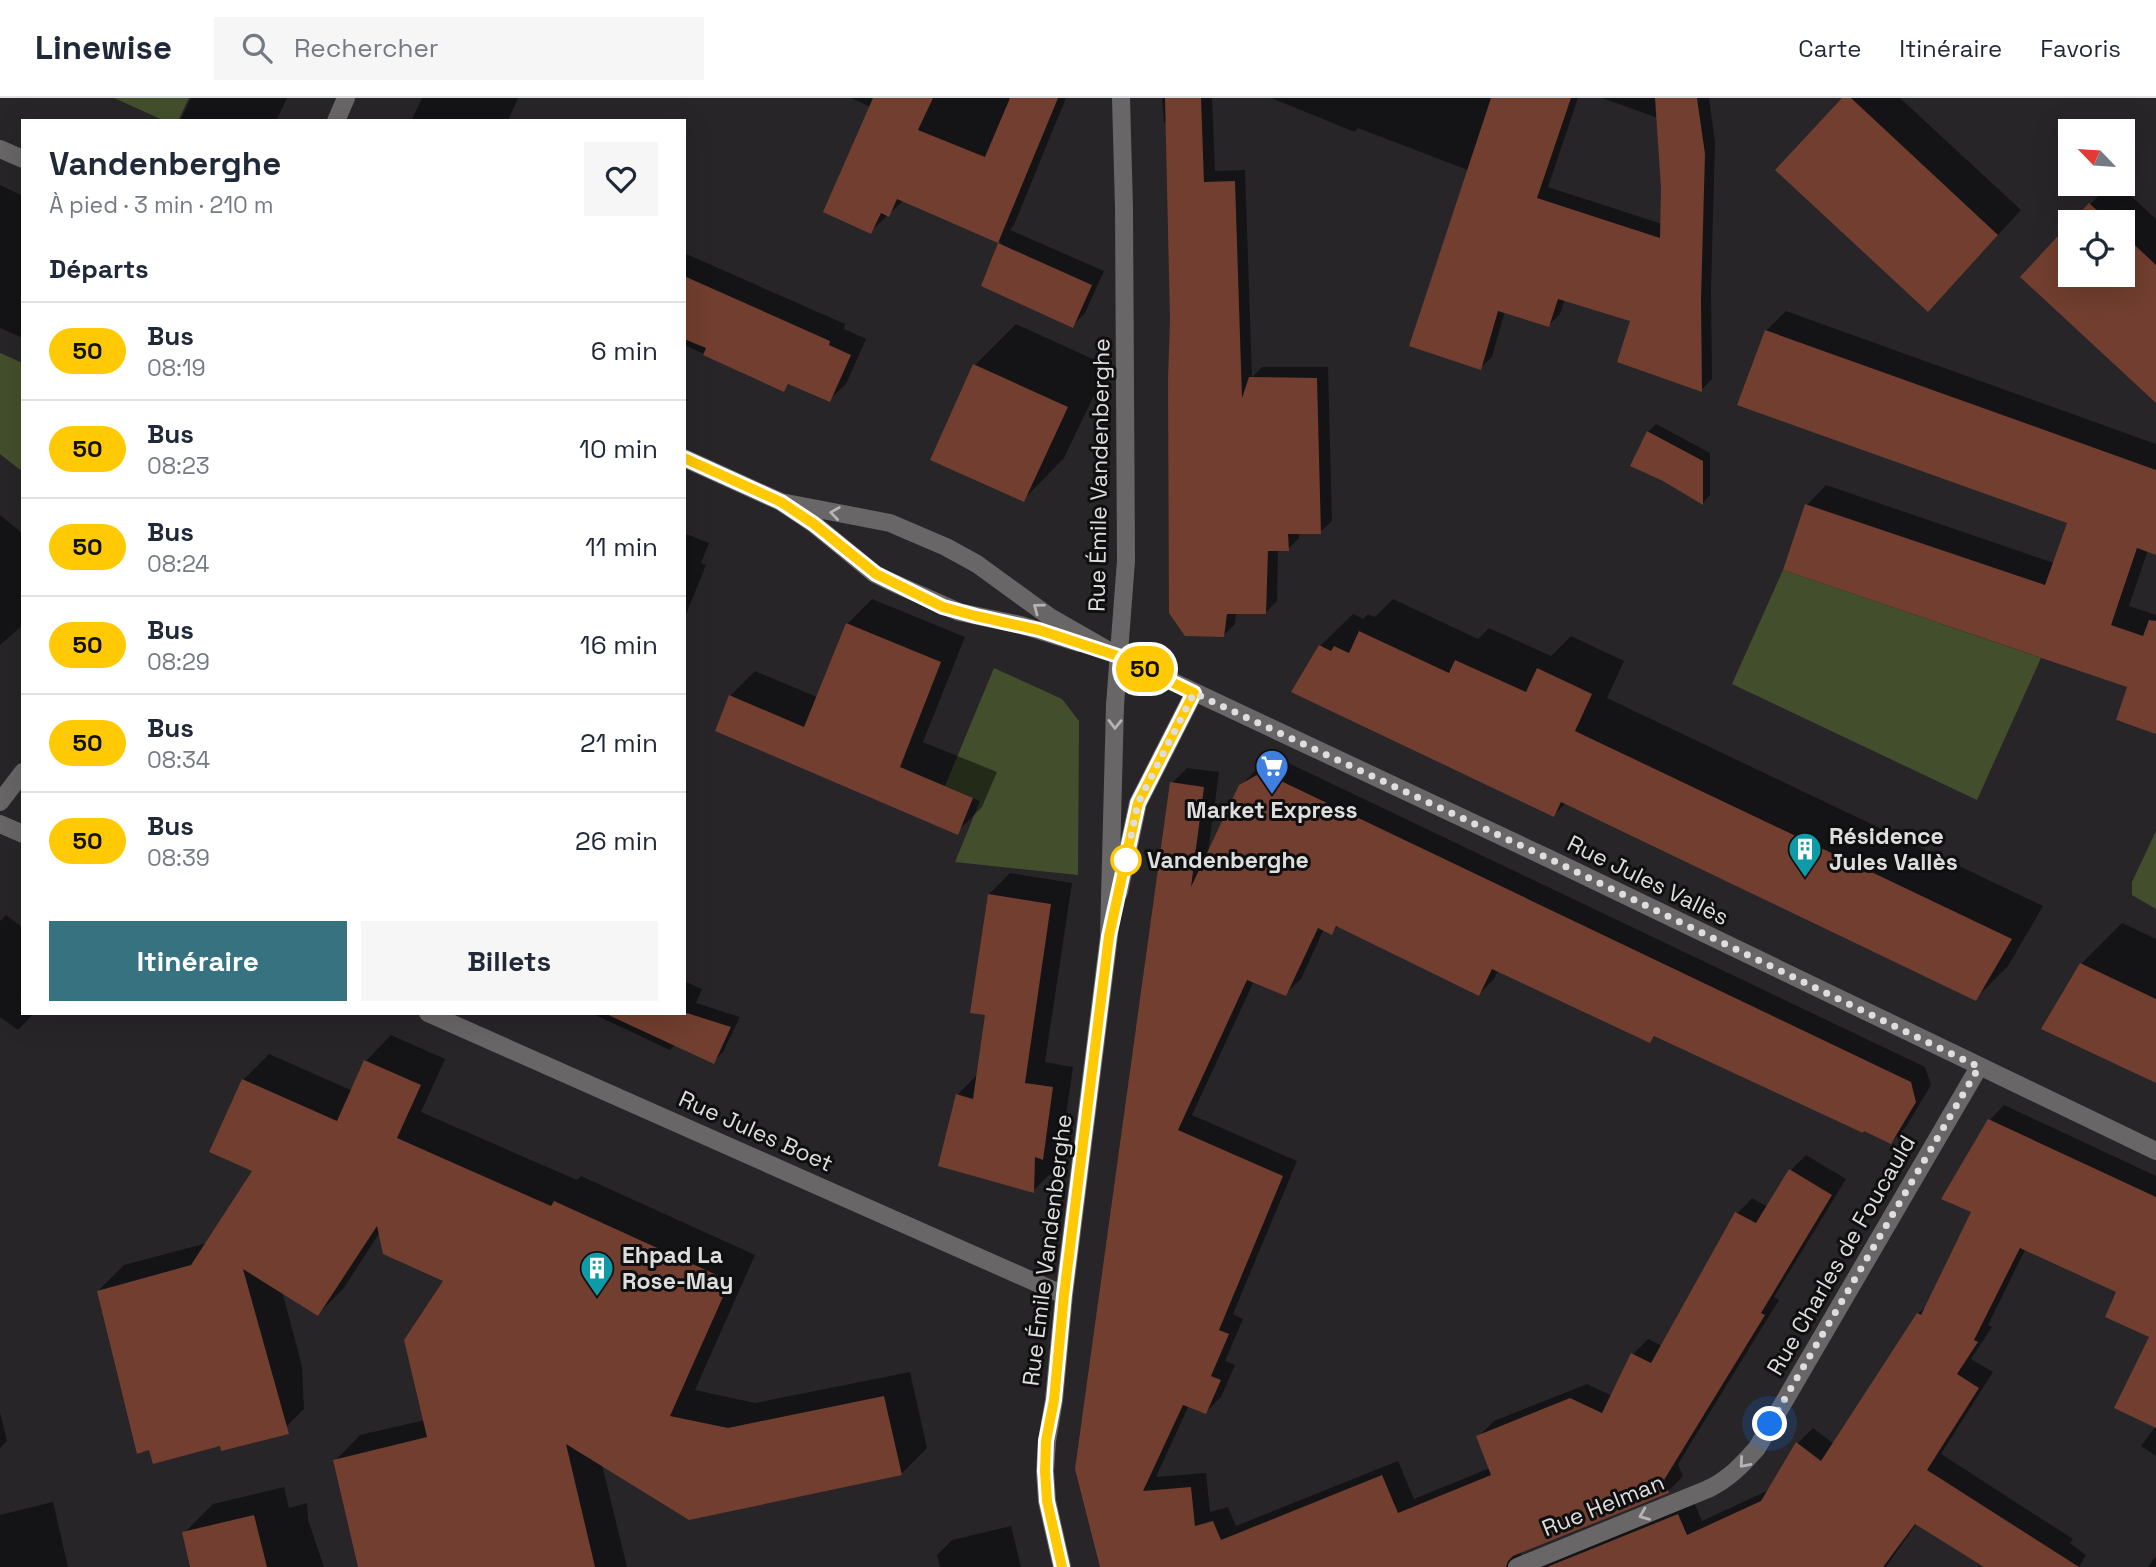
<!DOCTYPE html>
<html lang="fr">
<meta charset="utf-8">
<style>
:root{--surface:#fff;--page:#f6f6f7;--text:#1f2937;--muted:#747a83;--line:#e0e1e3;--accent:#367280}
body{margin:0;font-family:"Space Grotesk",sans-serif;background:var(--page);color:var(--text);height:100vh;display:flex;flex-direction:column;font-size:26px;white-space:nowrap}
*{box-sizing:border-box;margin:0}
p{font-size:23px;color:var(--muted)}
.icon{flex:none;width:38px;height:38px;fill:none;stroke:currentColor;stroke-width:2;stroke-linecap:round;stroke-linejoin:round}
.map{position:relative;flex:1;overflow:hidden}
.panel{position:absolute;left:21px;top:21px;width:665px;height:896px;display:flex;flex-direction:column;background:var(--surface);border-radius:0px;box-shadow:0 7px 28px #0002}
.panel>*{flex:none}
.badge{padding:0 14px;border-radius:23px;font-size:24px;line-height:46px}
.needle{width:46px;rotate:295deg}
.fabs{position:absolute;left:2058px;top:21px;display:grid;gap:14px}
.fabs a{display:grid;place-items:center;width:77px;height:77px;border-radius:0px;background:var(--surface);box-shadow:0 7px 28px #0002;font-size:35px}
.you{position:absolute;width:35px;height:35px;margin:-18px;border:5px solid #fff;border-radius:50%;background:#1a73e8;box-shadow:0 0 0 10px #1a73e833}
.map>.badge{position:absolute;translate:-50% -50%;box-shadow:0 0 0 4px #fff}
h2{padding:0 28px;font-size:26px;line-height:63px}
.round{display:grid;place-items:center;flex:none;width:74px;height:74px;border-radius:0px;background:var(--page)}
.summary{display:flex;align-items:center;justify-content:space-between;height:119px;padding:0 28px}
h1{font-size:33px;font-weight:700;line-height:52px}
.cta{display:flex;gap:14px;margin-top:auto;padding:14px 28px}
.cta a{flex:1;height:80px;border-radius:0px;background:var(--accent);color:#fff;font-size:28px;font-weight:700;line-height:80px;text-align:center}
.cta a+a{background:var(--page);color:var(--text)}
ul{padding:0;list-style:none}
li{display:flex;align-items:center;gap:21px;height:98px;padding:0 28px;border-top:2px solid var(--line)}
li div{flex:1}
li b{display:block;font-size:26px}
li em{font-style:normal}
li .badge{min-width:77px;font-weight:700;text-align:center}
header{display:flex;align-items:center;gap:42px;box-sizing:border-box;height:98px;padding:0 35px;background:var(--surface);border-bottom:2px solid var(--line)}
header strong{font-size:33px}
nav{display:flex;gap:38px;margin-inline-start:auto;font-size:24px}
.search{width:490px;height:63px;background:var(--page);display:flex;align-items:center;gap:18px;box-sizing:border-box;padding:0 24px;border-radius:0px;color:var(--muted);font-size:26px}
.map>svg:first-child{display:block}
.green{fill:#434f2c}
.shadow{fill:#0007}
.building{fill:#713e2f}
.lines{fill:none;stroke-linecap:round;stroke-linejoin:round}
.minor{stroke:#686667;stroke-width:18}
.tertiary{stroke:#686667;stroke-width:18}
.oneway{stroke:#b5b4b5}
.line-casing{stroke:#fff;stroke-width:16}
.line{stroke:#ffc904;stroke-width:10}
.walk{stroke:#dfdedf;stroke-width:7;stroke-dasharray:0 12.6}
.stop-dot{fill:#fff;stroke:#ffc904;stroke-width:3.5}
.labels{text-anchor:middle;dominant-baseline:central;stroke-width:6;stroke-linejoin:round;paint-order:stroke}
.street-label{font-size:23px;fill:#dfdedf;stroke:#0f0f10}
.poi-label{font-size:23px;font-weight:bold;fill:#dfdedf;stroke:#0f0f10;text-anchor:start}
.stop-label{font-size:23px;font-weight:bold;fill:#dfdedf;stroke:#0f0f10;text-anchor:start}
</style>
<header>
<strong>Linewise</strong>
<div class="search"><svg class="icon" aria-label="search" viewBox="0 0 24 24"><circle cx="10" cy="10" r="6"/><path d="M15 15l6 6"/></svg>Rechercher</div>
<nav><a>Carte</a><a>Itinéraire</a><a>Favoris</a></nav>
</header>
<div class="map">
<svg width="2156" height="1469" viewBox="0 0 2156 1469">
<rect width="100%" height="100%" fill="#272528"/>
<!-- green -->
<path class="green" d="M114,0h75l-11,23h-13z
M0,255l23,10v109l-23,-18z
M1783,472l258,88 -64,142 -245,-116z
M994,570l68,31 17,22 -1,154 -123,-13 25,-61 -35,-15z
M2156,733v78l-24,-14v-13z"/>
<!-- shadow -->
<path class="shadow" d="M191,0h96l-11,23h-96z
M422,0h96l-10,23h-97z
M851,0h215l-52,127 -4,5 94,41 -19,42 -13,13 -89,-40 18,-44 -97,-42 -33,31v-124z
M1162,0h50l3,73 30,-1 7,207 10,-10h66l4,154 -12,11h-21v6l-11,11h-10l-1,52 -11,11h-30l-1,12 -11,11 -52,-316 -4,-199 -4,4z
M1271,0h307l-30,89 114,37 1,-36 -5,-70 -56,-20h107l6,44 -4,146 1,91 -11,11 -69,-70 -67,-21 -5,15 -11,11 -44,-14 -13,46 -12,11 -10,-197 -112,-43 -3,4z
M1845,0h55l121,112 -69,75z
M2110,86h8l38,35v182l-133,-124 47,-51v49h53v-53h-50z
M0,87l23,11v142l-23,-10z
M684,155l161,71 -1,5 22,10 -20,45 -17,16 -39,-17 -6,7 -100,-45z
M1786,213l370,133v109l-8,-3 -19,56 27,9v118l-39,-12 12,-35 -322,-181 19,-20 228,78 15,-41 -303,-191z
M1016,226l92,42 -44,92 -41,42 -48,-135z
M1656,326l54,29v42l-7,8 -55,-71z
M0,417l23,19v91l-23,20z
M684,435l25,10 -8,20 5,2 -22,54z
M872,501l93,38 -42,105 74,30 -15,35 -25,25 -227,-136 25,-25 62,26 30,-73z
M1393,501l85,40 11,-11 62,28 20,-20 53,25 -17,37 436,208 -35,60 -33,33 -408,-197 -13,13 -234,-169 33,-32 10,5 5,-5 7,3z
M1278,660l647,309 6,18 -25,42 -15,15 -235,-107 -6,6 -152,-71 -4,9 -15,15 -140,-69 -7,7 -8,-3 -23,50 -16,15 -31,-13 -62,134 105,46 -64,153 10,5 -18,42 10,4 -14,32 -15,15 -17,-7 -33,72 50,-4 4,39 18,-5 8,19 162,-65 16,38 76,-31 -11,-32 15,-15 93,-37 25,12 21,-42 15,-15 14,7 75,-132 15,-16 16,9 23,-37 15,-15 40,24 -72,118 5,3 -101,164 5,12 -15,15 -147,60v4l5,7 167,-62 9,21 67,-31 29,-47 15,-15 21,16 84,-130 11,-11 45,-91 15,-91 15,-16 152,71v250l-5,-90 -33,-44 -92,-44 -38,77 4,2 -21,32 22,13 -52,82 132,85 -3,4 16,12 -7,12h-92l-70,-44 -31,44h-784l70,-784 15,-15 32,4 -11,81 32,-67 16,-16z
M1010,775l62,10 -27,179 28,5 -10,70 -8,8 -1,25 -21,21 -76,-96 21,-21 9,-60 2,-120z
M6,817l17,13v85h11l-16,17 -18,-13v-96z
M2122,825l34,16v142l-75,-117z
M684,883l18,8 -6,14 44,14 -17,35 -10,10 -38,-18 -5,6 -79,-37h93z
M391,937l54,24 -24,53 156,68 4,-4 174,79 -60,135 60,13 155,-31 17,76 -26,26 -299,-9 25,102h-267l-25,-106 25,-26 65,-15 20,-140 -65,-48 -36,56 -26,26 -36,-23 20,75 2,43 -26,26 -180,-144 26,-26 83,-22 48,-73 -12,-90 26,-26 84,37 13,-30z
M0,1314l7,29 -7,7z
M2156,1328v30l-15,-10z
M284,1389l5,21 18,-5 1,17 16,47h-136l3,-3 -7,-31 29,-29z
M53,1404l15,65h-68v-52z
M1011,1428l10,41h-81l-3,-12 15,-15z
M2156,1458v11h-8z"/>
<!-- building -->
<path class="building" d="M873,0h60l-15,32 67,27 25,-59h48l-60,145 -101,-44 -8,18 -8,-4 -10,21 -48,-22z
M1165,0h36l3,84 31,-1 7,217 7,-21 68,1 4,156h-33l1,17h-21l-2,63h-39l-3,23 -39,-1 -16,-23 -1,-233 2,-61z
M1491,0h80l-34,100 123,40 1,-50 -6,-90h42l8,56 -4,146 1,92 -85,-30 13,-41 -72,-22 -9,28 -51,-16 -17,59 -72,-24z
M1842,0h9l147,137 -70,77 -153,-142z
M2089,105l21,19h-39z
M2070,125v52h53v-41l33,31v138l-136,-126z
M998,145l94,42 -19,43 -92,-42z
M684,178l146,65 -1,4 22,10 -21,47 -42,-18 -4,8 -81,-37 3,-7 -22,-9z
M1765,232l391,140v85l-19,-7 -26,77 32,11 6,-16 7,1v113l-40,-14 11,-33 -344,-117 22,-66 240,81 22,-62 -330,-118z
M973,266l95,43 -44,95 -94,-42z
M1647,333l56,30v44l-40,-24 -33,-15z
M846,525l95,39 -41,105 73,31 -15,37 -243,-104 14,-36 75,32z
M1359,533l90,42 6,-13 71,32 11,-24 34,16 21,10 -17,37 437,208 -36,62 -415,-199 -7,15 -263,-125 28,-47 12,6 3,-5 15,7z
M1262,674l649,310 5,20 -25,42 -27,-13 -1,2 -209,-97 -4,7 -158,-74 -13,27 -143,-70 -4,9 -14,-7 -32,68 -39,-16 -69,150 105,46 -64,154 10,4 -18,42 10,4 -15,34 -23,-9 -40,86 48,-4 4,39 18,-5 8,19 161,-65 16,38 93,-38 -15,-39 94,-38 32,15 29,-60 20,10 84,-151 21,11 33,-54 43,26 -71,118 4,2 -101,165 5,13 -156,63 -5,5 -2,6h-406l-25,-98 95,-687 34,5 -13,100 48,-102z
M988,796l63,10 -26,179 28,4 -10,73 -8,-3 -1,36 -96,-27 18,-72 17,5 12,-84 -15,-2z
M2080,865l76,36v84l-115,-54z
M604,915h83l44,14 -17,37z
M364,962l57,25 -24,53 154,68 3,-5 176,80 -60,135 58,12 156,-32 18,79 -213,45 -123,-76 29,123h-237l-25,-107 94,-23 -23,-97 39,-59 -60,-27 -6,-28 -59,90 -75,-47 46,165 -68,17 -1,-5 -67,18 -4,-14 -12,4 -40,-163 94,-26 61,-94 -43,-19 33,-73 95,42z
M1988,1021l168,78v231l-42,-20 35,-71 -44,-20 11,-25 -96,-44 -46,92 4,2 -21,32 22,14 -52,82 152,97h-95l-69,-43 -32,43h-336l131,-53 9,21 74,-34 35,-59 25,19 96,-148 4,2 50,-103 -30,-13z
M254,1417l13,52h-77l-8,-35z"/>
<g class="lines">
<!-- minor -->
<path class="minor" d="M336,23l10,-23
M0,704l23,-30
M0,726l23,10
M1119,794l19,-89 56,-110
M428,915l636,282
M1062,1469l-15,-66 -2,-30 2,-30 7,-41 10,-105 45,-359 6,-231 11,-144 -2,-353 -3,-110
M1517,1469l191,-78c21,-10 34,-24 49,-41l222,-381"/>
<!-- tertiary -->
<path class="tertiary" d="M0,51l23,10
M684,360l97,44 33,22 61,50 14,7 70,31 62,13 58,18
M781,404l109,21 56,24 31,17 73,53 68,39 434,204 604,291"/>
</g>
<!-- one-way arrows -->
<defs><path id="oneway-chevron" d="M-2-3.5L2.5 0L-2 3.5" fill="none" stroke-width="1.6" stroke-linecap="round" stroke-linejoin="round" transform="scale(1.75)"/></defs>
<g class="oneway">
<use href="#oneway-chevron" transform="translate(835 415) rotate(-172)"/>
<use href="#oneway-chevron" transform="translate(1038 510) rotate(-143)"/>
<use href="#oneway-chevron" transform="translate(1115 626) rotate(91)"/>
<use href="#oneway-chevron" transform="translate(1744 1365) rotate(131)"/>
<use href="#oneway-chevron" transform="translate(1644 1417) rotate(158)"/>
</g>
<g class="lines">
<defs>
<path id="line" d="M684,360l97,44 33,22 62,50 67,33 33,9 63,14 79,26 76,37 -56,110 -29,133 -45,359 -10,105 -8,41 -1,30 2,30 15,66"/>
</defs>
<!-- line casing -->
<use href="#line" class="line-casing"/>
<!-- line -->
<use href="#line" class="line"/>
<!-- walk -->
<path class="walk" d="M1126,762l12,-57 56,-110 358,167 427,207 -209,357"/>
</g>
<!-- icons -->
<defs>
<symbol id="supermarket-pin" viewBox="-11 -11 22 30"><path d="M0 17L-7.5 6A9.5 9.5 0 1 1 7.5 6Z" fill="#3f7fe0" stroke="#0f0f10"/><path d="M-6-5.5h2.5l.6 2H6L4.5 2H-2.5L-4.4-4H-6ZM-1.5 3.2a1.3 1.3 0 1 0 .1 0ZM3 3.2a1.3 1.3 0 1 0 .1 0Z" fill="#fff"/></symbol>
<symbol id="building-pin" viewBox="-11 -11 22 30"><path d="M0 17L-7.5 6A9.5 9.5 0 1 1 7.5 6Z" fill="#0f9aa8" stroke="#0f0f10"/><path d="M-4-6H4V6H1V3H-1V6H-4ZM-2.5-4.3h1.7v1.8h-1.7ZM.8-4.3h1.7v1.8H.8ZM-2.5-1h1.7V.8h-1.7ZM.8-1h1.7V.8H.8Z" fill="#fff"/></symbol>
</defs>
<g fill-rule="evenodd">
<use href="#supermarket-pin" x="1253" y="649" width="38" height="52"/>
<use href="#building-pin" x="1786" y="732" width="38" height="52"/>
<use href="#building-pin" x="578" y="1151" width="38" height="52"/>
</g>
<!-- markers -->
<circle class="stop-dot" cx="1126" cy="762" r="14"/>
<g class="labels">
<!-- street labels -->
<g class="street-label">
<text transform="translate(1099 377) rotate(-89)">Rue Émile Vandenberghe</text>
<text transform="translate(1648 782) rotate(26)">Rue Jules Vallès</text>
<text transform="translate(756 1033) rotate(24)">Rue Jules Boet</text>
<text transform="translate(1047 1152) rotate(-83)">Rue Émile Vandenberghe</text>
<text transform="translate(1841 1157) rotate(-60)">Rue Charles de Foucauld</text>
<text transform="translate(1603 1407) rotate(-22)">Rue Helman</text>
</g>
<!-- poi labels -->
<g class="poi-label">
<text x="1272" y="712" text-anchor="middle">Market Express</text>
<text x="1829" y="738">Résidence<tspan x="1829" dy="26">Jules Vallès</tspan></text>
<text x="622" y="1157">Ehpad La<tspan x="622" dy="26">Rose-May</tspan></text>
</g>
<!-- stop labels -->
<g class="stop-label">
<text x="1147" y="762">Vandenberghe</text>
</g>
</g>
</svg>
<div class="fabs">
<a><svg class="needle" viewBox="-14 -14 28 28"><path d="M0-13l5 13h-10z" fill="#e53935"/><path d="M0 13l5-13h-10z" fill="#747a83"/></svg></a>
<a><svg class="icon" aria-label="locate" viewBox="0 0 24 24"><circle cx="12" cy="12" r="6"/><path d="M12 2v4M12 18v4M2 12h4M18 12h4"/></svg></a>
</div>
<div class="you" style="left:1770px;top:1326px"></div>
<b class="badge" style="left:1145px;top:571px;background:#ffc904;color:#111">50</b>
<section class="panel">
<div class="summary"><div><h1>Vandenberghe</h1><p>À pied · 3 min · 210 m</p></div><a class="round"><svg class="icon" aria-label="heart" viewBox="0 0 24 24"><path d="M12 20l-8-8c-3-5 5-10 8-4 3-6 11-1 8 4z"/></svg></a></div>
<h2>Départs</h2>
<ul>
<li><span class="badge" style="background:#ffc904;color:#111">50</span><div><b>Bus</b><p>08:19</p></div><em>6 min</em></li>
<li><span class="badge" style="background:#ffc904;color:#111">50</span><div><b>Bus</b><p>08:23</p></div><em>10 min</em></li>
<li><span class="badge" style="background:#ffc904;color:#111">50</span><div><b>Bus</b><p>08:24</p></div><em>11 min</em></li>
<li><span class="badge" style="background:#ffc904;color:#111">50</span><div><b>Bus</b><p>08:29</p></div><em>16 min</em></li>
<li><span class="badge" style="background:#ffc904;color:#111">50</span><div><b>Bus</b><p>08:34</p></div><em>21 min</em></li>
<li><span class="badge" style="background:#ffc904;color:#111">50</span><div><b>Bus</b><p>08:39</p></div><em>26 min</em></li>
</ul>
<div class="cta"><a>Itinéraire</a><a>Billets</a></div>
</section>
</div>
